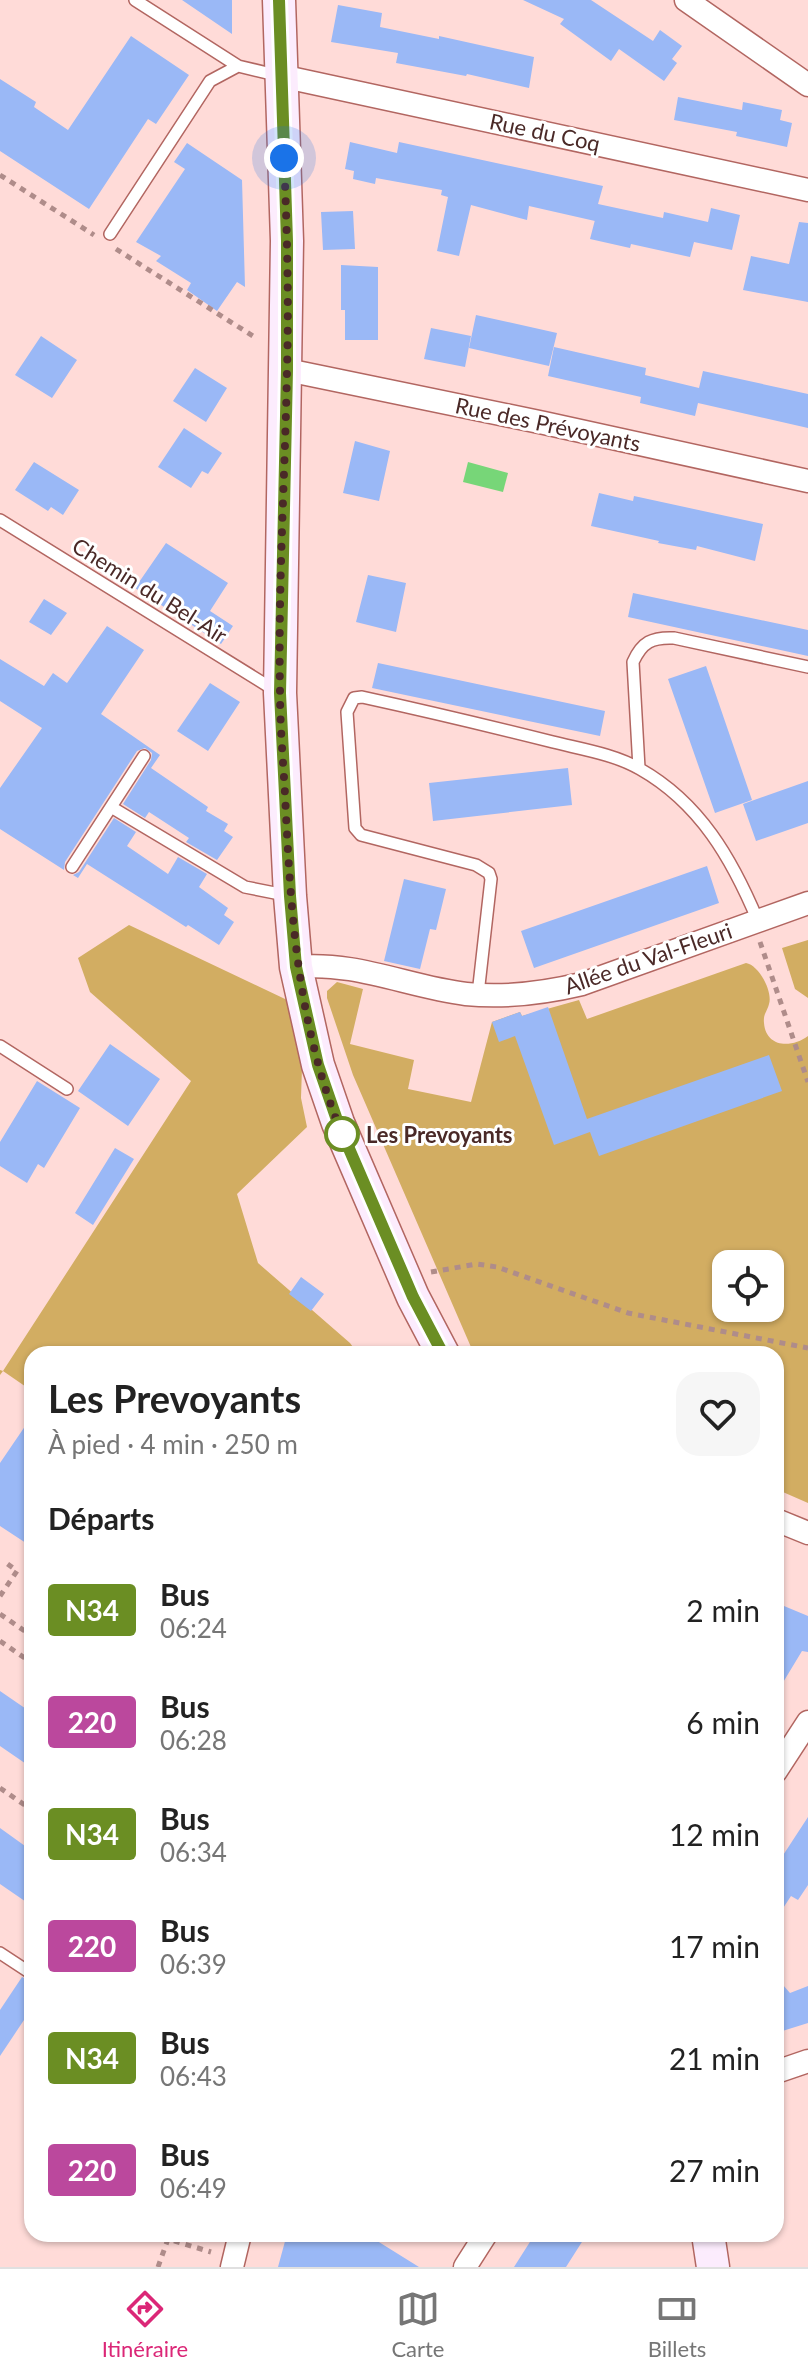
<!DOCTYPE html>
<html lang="fr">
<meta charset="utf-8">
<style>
:root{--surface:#fff;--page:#f6f6f6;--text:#222;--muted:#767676;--line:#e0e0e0;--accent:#db2777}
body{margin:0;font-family:Lato,sans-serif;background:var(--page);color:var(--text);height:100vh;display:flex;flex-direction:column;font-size:30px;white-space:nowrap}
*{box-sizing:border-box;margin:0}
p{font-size:26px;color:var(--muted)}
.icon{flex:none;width:44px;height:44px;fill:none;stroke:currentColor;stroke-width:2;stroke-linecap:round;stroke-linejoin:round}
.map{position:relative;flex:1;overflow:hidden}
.panel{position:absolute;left:24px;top:1346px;width:760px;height:896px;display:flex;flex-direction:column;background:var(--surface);border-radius:24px;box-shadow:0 2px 6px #0004}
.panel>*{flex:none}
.badge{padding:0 16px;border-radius:6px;font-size:28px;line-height:52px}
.tools{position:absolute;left:712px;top:1250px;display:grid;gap:16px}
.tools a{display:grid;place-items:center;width:72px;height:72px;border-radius:16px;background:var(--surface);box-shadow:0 2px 6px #0004;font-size:40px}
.you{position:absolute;width:40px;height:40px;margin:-20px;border:6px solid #fff;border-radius:50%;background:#1a73e8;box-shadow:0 0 0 12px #1a73e833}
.map>.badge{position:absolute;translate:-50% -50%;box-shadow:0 0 0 4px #fff}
h2{padding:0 24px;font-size:30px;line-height:72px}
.round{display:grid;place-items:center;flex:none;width:84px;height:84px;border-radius:24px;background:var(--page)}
.headline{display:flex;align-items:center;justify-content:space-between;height:136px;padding:0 24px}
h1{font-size:38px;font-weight:700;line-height:60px}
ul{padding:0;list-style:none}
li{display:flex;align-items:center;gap:24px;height:112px;padding:0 24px}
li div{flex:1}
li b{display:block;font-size:30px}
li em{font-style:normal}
li .badge{min-width:88px;font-weight:700;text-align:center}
.dock{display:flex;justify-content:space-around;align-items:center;height:112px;border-top:2px solid var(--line);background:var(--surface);font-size:22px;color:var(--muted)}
.dock a{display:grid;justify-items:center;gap:4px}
.dock .active{color:var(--accent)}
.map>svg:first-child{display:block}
.green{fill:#d2ad62;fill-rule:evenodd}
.water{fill:#77d678}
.building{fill:#9ab8f6}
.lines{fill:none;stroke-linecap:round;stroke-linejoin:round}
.lane-casing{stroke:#b26661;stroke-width:14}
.street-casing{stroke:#b26661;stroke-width:25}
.secondary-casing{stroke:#b26661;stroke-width:35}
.path{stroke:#af8c8a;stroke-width:5;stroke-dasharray:6 6;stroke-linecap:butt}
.lane{stroke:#fff;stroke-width:11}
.street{stroke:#fff;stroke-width:22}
.secondary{stroke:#fcecfd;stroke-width:32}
.line-casing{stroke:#fff;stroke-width:18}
.line{stroke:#6b8e23;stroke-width:12}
.walk{stroke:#4a2927;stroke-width:8;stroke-dasharray:0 14.4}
.stop-dot{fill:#fff;stroke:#6b8e23;stroke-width:4}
.labels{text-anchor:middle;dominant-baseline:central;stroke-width:6;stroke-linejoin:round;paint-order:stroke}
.street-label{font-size:22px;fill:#4a2927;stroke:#fff}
.stop-label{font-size:22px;font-weight:bold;fill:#4a2927;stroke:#fff;text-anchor:start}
</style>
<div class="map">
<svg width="808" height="2267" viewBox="0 0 808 2267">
<rect width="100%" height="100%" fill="#ffdbd8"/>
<!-- green -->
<path class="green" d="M129,925l175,83 -3,90 6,29 -70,67 21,69 92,80 8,11h-326v37l-29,-20 -3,4v-5l3,1 188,-290 -101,-89 -12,-34z
M808,940v58l-13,-9 -13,-41z
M746,963c13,2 27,29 23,41 -2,8 -6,10 -5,19 2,25 28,25 44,13v467l-32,-14v-135h-302l-121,-279 -26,-77v-7l10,-9 26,7 -13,55 64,16 -6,29 63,13 21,-80 28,-10 2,4 57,-16 8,19zM726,1264h44v44h-44z"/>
<!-- water -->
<path class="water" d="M468,462l40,11 -5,19 -40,-10z"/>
<!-- building -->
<path class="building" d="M182,0h50v34z
M523,0h68l62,41 7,-11 22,16 -10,13 5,4 -13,18 -45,-32 -8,12 -51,-37 4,-5z
M338,5l44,8 -2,14 59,12v-3l95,21 -5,31 -62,-14 -1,2 -70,-13 2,-10 -67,-11z
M131,36l58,39 -33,49 -8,-5 -59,90 -89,-58v-72l36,23 -2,5 34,23z
M678,97l64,13 1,-8 39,8 -2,10 12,3 -5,24 -51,-11 1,-4 -63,-12z
M350,142l47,11 2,-11 204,44 -5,18 65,14 1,-6 44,10 3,-14 29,7 -8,35 -38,-8 -4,15 -59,-13 -1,4 -40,-9 6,-23 -1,5 -66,-15 -2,14 -56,-15 -12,51 -22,-5 11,-54 -7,-2 1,-5 -66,-12 -1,6 -22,-5 1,-8 -9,-2z
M187,143l55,37 3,107 -8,-5 -20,29 -30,-21 4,-7 -35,-22 5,-5 -25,-14 49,-73 -11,-7z
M353,211l2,38 -32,1 -2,-38z
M799,222l9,1v79l-65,-12 8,-34 38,8z
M341,265l37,2v73h-33v-30h-4z
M476,315l81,18 -8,33 -80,-18z
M431,328l40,8 -6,31 -41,-8z
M41,336l36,24 -25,38 -37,-23z
M554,347l92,21 -1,7 54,13 4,-17 105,23v34l-110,-25 -3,13 -55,-13 1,-6 -93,-21z
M195,368l32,20 -21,34 -33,-21z
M184,428l38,25 -14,21 -6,-3 -11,17 -33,-21z
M355,441l35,10 -11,50 -36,-8z
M34,462l45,28 -16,25 -12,-8 -3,4 -33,-21z
M599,493l34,8 1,-5 129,28 -8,37 -58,-15 -1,4 -38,-7 1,-2 -68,-15z
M166,543l62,40 -18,28 23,15 -12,18 -86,-56z
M368,575l38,8 -10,49 -40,-10z
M633,593l175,37v26l-180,-39z
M44,599l23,14 -16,22 -22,-13z
M107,626l37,24 -43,64 59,41 -9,13 57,39 -2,4 22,13 -4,7 9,6 -16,23 -31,-18 3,-4 -40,-26 -4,6 -22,-14 28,-44 1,-7 -7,-5 -8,3 -72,111 -1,8 -64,-41v-41l42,-60 -42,-27v-42l44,27 9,-13 14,10z
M378,663l227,48 -5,25 -228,-48z
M706,666l46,134 -37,13 -47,-134z
M210,683l30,19 -32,49 -31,-20z
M568,768l4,37 -139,16 -4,-38z
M808,781v42l-52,18 -13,-37z
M114,818l22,14 -9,14 41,28 10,-17 29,17 -8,13 29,21 -4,7 10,7 -15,23 -31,-20 -2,2 -99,-63 -9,14 -5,-3 6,-3z
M707,866l12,37 -185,65 -13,-37z
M404,879l42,10 -10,41 -6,-1 -10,40 -36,-8z
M548,1007l39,112 182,-64 13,36 -183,65 -9,-24 -36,13 -39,-109 -16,6 -7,-20 28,-10 2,4z
M110,1044l50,35 -32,47 -50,-35z
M37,1081l43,27 -36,60 -6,-4 -11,19 -27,-17v-24z
M115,1148l19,11 -41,66 -18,-12z
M301,1277l23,17 -13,17 -22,-17z
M32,1416v131l-32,-21v-63z
M784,1606l24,10v36l-6,-1 -26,43v-70z
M0,1691l32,22v55l-32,-22z
M808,1817v68l-10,15 -7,-4 -15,23v-53z
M0,1828l32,23v55l-32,-22z
M22,1977l10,5v26l-32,48v-46z
M776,1977l14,16 18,-7v37l-32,10z
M287,2234h79l53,33h-141z
M535,2234h52l-21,33h-52z"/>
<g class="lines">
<defs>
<path id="lane" d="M135,0l103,66 42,10
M110,234l100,-153 28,-15
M0,520l276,171
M639,768l-6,-106c9,-20 19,-25 41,-24l134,29
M111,807l134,80 40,8
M72,867l72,-111
M478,994l13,-115 -2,-6 -13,-8 -115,-30 -6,-7 -8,-116 7,-14 8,-1c64,14 127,29 191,45 28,7 61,12 87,27 60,34 92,90 118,152
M0,1046l67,43
M0,1953l32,21"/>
<path id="street" d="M686,0l122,85
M281,76l527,114
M287,370l257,53 264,58
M296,967c59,-6 113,20 170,27 39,4 78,-1 116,-10l226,-81
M776,1520l32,13
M776,1771l32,-49
M776,2072l32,-11
M232,2267l8,-33
M465,2267l21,-33"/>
<path id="secondary" d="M279,0l8,241 -7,452 10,203 6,71 22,98 20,58 75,174 30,57
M708,2234l5,33"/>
</defs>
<!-- lane casing -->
<use href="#lane" class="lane-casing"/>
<!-- street casing -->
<use href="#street" class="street-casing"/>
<!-- secondary casing -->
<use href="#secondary" class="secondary-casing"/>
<!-- path -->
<path class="path" d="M0,175l94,60
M116,249l140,89
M760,942l48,140
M431,1272l46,-8 20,3 131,46 180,35
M0,1596l17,-25 -12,-9
M0,1614l32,22
M0,1641l32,22
M0,1788l32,22
M158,2267l10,-28 43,13"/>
<!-- lane -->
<use href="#lane" class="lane"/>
<!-- street -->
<use href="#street" class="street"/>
<!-- secondary -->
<use href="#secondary" class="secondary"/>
</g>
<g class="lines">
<defs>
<path id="line" d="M279,0l8,241v129l-7,323 10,203 6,71 22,98 20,58 75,174 30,57"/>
</defs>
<!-- line casing -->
<use href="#line" class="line-casing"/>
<!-- line -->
<use href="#line" class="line"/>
<!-- walk -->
<path class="walk" d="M284,158c3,71 5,142 3,212 -2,107 -9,214 -7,321 0,34 3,69 5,103 6,123 12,235 61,350l-4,-10"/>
</g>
<!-- markers -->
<circle class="stop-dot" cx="342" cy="1134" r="16"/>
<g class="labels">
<!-- street labels -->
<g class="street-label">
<text transform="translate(545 132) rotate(12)">Rue du Coq</text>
<text transform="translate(548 424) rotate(12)">Rue des Prévoyants</text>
<text transform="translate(150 590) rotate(32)">Chemin du Bel-Air</text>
<text transform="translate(648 958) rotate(-19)">Allée du Val-Fleuri</text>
</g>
<!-- stop labels -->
<g class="stop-label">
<text x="366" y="1134">Les Prevoyants</text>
</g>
</g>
</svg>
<div class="tools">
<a><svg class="icon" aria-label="locate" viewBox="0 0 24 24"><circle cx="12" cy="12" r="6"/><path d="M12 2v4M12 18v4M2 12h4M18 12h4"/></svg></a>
</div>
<div class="you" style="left:284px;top:158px"></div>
<section class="panel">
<div class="headline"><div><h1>Les Prevoyants</h1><p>À pied · 4 min · 250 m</p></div><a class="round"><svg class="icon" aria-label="heart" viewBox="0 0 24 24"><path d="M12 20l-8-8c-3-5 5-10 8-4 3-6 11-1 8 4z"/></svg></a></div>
<h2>Départs</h2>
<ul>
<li><span class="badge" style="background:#6b8e23;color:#fff">N34</span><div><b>Bus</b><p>06:24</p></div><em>2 min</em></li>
<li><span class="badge" style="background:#bb489d;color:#fff">220</span><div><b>Bus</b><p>06:28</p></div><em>6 min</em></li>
<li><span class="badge" style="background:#6b8e23;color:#fff">N34</span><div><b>Bus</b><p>06:34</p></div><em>12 min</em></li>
<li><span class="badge" style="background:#bb489d;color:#fff">220</span><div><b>Bus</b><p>06:39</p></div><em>17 min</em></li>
<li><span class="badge" style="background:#6b8e23;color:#fff">N34</span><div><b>Bus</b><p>06:43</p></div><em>21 min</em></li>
<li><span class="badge" style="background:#bb489d;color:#fff">220</span><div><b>Bus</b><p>06:49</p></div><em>27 min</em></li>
</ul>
</section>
</div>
<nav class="dock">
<a class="active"><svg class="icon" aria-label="directions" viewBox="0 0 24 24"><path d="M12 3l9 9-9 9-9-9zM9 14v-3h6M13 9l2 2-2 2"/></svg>Itinéraire</a>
<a><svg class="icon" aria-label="map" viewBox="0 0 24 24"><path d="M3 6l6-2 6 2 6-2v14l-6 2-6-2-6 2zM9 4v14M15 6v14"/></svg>Carte</a>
<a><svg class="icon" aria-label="tickets" viewBox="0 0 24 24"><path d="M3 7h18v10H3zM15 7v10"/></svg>Billets</a>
</nav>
